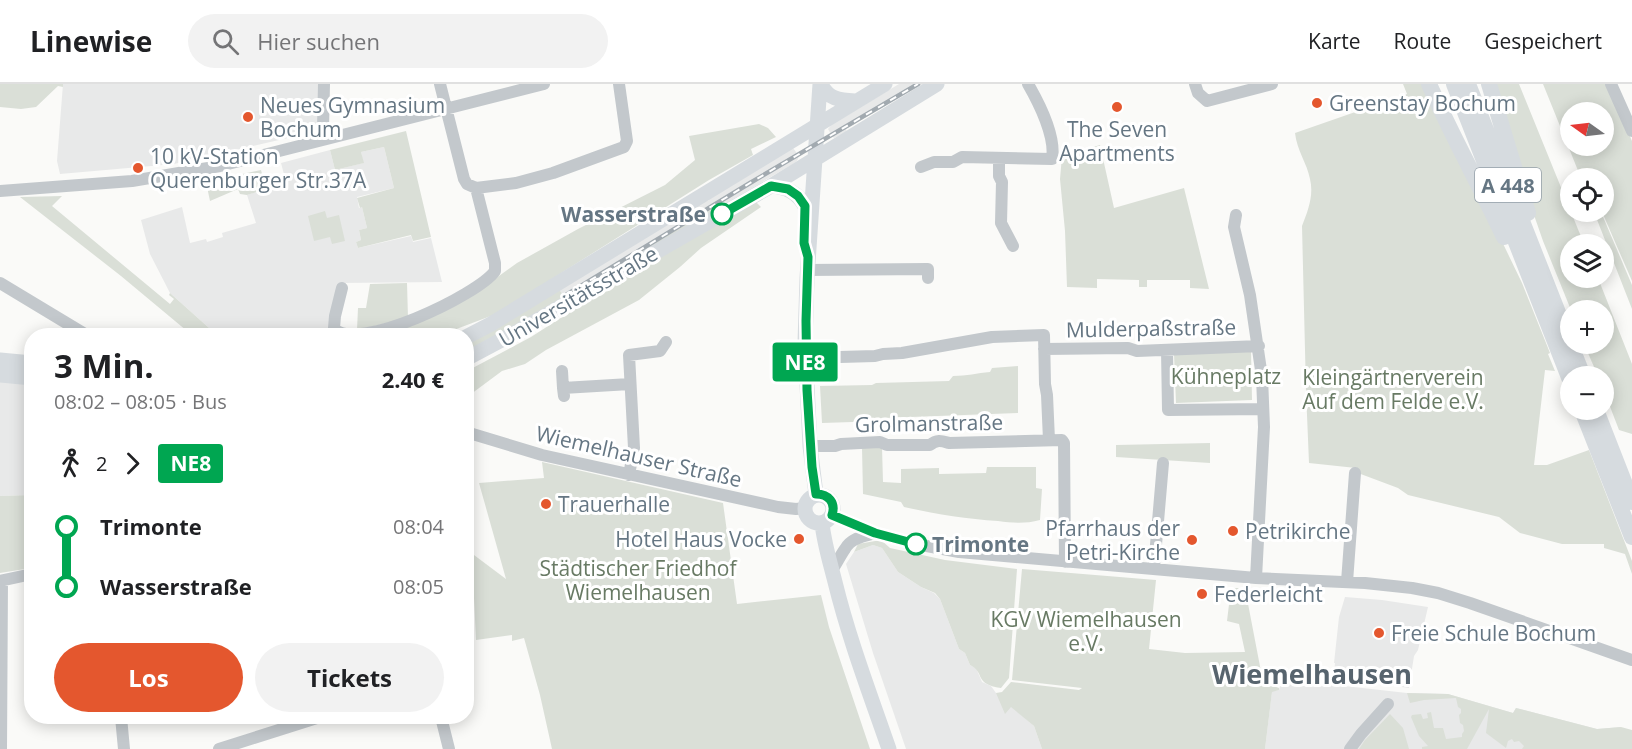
<!DOCTYPE html>
<html lang="de">
<meta charset="utf-8">
<style>
:root{--surface:#fff;--page:#f2f2f2;--text:#202124;--muted:#757577;--line:#e0e0e0;--accent:#e4572e}
body{margin:0;font-family:"Open Sans",sans-serif;background:var(--page);color:var(--text);height:100vh;display:flex;flex-direction:column;font-size:22px;white-space:nowrap}
*{box-sizing:border-box;margin:0}
p{font-size:20px;color:var(--muted)}
.icon{flex:none;width:33px;height:33px;fill:none;stroke:currentColor;stroke-width:2;stroke-linecap:round;stroke-linejoin:round}
.map{position:relative;flex:1;overflow:hidden}
.details{position:absolute;left:24px;top:244px;width:450px;height:396px;display:flex;flex-direction:column;background:var(--surface);border-radius:24px;box-shadow:0 3px 15px #0003}
.details>*{flex:none}
.badge{padding:0 12px;border-radius:4px;font-size:21px;line-height:39px}
.needle{width:39px;rotate:284deg}
.controls{position:absolute;left:1560px;top:18px;display:grid;gap:12px}
.controls a{display:grid;place-items:center;width:54px;height:54px;border-radius:50%;background:var(--surface);box-shadow:0 3px 15px #0003;font-size:30px}
.map>.badge{position:absolute;translate:-50% -50%;box-shadow:0 0 0 3px #fff}
.legs{display:flex;align-items:center;gap:9px;height:66px;padding:0 30px;font-size:20px}
.legs p{margin-inline-start:auto}
.summary{display:flex;align-items:center;justify-content:space-between;height:102px;padding:0 30px}
h1{font-size:33px;font-weight:700;line-height:45px}
.action{display:flex;gap:12px;margin-top:auto;padding:12px 30px}
.action a{flex:1;height:69px;border-radius:36px;background:var(--accent);color:#fff;font-size:24px;font-weight:700;line-height:69px;text-align:center}
.action a+a{background:var(--page);color:var(--text)}
ul{padding:0 30px;list-style:none}
li{display:flex;align-items:center;gap:21px;height:60px;font-size:22px}
li i{display:grid;place-items:center;width:9px;height:100%;margin:0 8px;background:currentColor}
li i::after{content:'';width:15px;height:15px;margin:-8px;border:4px solid;border-radius:50%;background:var(--surface)}
li p{margin-inline-start:auto}
li:first-child i{background:linear-gradient(#0000 50%,currentColor 0)}
li:last-child i{background:linear-gradient(currentColor 50%,#0000 0)}
header{display:flex;align-items:center;gap:36px;box-sizing:border-box;height:84px;padding:0 30px;background:var(--surface);border-bottom:2px solid var(--line)}
header strong{font-size:28px}
nav{display:flex;gap:33px;margin-inline-start:auto;font-size:21px}
.search{width:420px;height:54px;background:var(--page);display:flex;align-items:center;gap:15px;box-sizing:border-box;padding:0 21px;border-radius:33px;color:var(--muted);font-size:22px}
.map>svg:first-child{display:block}
.built{fill:#e8e9e9}
.green{fill:#dadfd7;fill-rule:evenodd}
.lines{fill:none;stroke-linecap:round;stroke-linejoin:round}
.minor{stroke:#c3c8cc;stroke-width:12}
.major{stroke:#d6dbdf;stroke-width:15}
.highway{stroke:#d6dbdf;stroke-width:16}
.rail-casing{stroke:#a2aab0;stroke-width:4.5}
.rail{stroke:#fff;stroke-width:2;stroke-dasharray:7;stroke-linecap:butt}
.line-1-casing{stroke:#fff;stroke-width:14}
.line-1{stroke:#00a651;stroke-width:9}
.poi-dot{fill:#e4572e;stroke:#fff;stroke-width:2}
.stop-1-dot{fill:#fff;stroke:#00a651;stroke-width:3}
.labels{text-anchor:middle;dominant-baseline:central;stroke-width:6;stroke-linejoin:round;paint-order:stroke}
.shield{fill:#fff;stroke:#939fa8;stroke-width:1.5}
.shield-label{font-size:20px;font-weight:bold;fill:#657683}
.poi-label{font-size:21px;fill:#657683;stroke:#fff;text-anchor:start}
.stop-label{font-size:21px;font-weight:bold;fill:#657683;stroke:#fff;text-anchor:end}
.street-label{font-size:21px;fill:#657683;stroke:#fff}
.park-label{font-size:21px;fill:#687a64;stroke:#fff}
.district-label{font-size:27px;font-weight:bold;fill:#57646e;stroke:#fff}
</style>
<header>
<strong>Linewise</strong>
<div class="search"><svg class="icon" aria-label="search" viewBox="0 0 24 24"><circle cx="10" cy="10" r="6"/><path d="M15 15l6 6"/></svg>Hier suchen</div>
<nav><a>Karte</a><a>Route</a><a>Gespeichert</a></nav>
</header>
<div class="map">
<svg width="1632" height="665" viewBox="0 0 1632 665">
<rect width="100%" height="100%" fill="#fafaf8"/>
<!-- built -->
<path class="built" d="M63,0h256l-1,47 -144,33 -114,10 -3,-13z
M899,0h24l-77,45 1,3 -13,6 -2,-2 -4,-7 6,-7 12,-6z
M384,63l10,41 -37,9 2,11 3,-1 5,21 -8,2 2,10 -5,2 2,6 53,-12 2,6 18,-4 11,44 -102,1 -8,33 -1,20h-113l-48,-43 -20,-39 -9,-34 41,-13 8,36 16,-4 1,3 16,-5 -1,-4 34,-10 -9,-28 39,-13 -5,-19 49,-13 5,20 28,-7 -2,-11z
M793,64l6,8 -2,5 -4,3 -79,46 -1,-2 -149,90 -5,-9 148,-88 2,-1 -2,-3z
M0,297l31,3v111l-31,1z
M873,461l9,3 16,24 23,15 13,6 6,6 19,50 6,4 5,12 6,3 6,14 9,4 5,7 38,33 8,23h-136l-33,-96 -27,-89 8,-12z
M1345,513l37,3 46,7 -10,43 -4,6 -5,32 -36,-5 -10,3 -8,-1 -5,-4h-6l-1,3 -10,-1 2,-20h-1l5,-46z
M1291,596l116,13 41,1 65,19 3,-5 81,21 24,-2 -8,22h-348l7,-58 7,-1 2,-7z"/>
<!-- green -->
<path class="green" d="M0,0h63v3l-5,-1 -22,21 -15,2 -21,-2z
M1403,0h23l96,199 28,70 -2,1 7,17 -10,-1 -11,95h13l42,-15 43,111v13l-7,-20 -21,-6v-4h-42l-42,-11 -21,-16 -91,-22 -10,-7 -40,-15 -2,-5 -47,-5 -3,-72 -4,-165c6,-15 12,-31 8,-47 -3,-16 -13,-28 -15,-46l112,-39z
M1494,0h25l65,160h-14v34h28l34,86v70l-13,-4 -15,-39v-15h-6l-14,-32h20v-34h-33l-28,-69 -17,-49z
M1543,0h64l25,57v140l-30,-69 2,-34h-23zM1570,28h34v34h-34z
M759,40l9,4 8,9 -25,12 2,6 -44,25 -213,134 -58,22h-68l104,-42 43,-31 61,-34 87,-44 30,-25 -6,-24z
M406,47l25,106 -18,4 -2,-6 -53,13 -2,-6 5,-2 -2,-10 8,-2 -5,-21 -2,1 -3,-10 37,-10 -10,-41 -23,5 3,11 -29,7 -5,-20z
M1100,61l14,63 70,-20 25,101 -19,-1v-8h-43v7h-8v-7l-42,-1v9l-30,-1 -2,-56 -5,-52 2,-23z
M261,86l5,19 -19,6 -7,-1 -2,-5 -28,12 -4,-19z
M62,112l-10,10 118,98 4,-5 -5,-4 1,-2 48,43h-25l-72,-60 -101,-79z
M705,114l2,3 -148,88 5,8 148,-88 1,2 -167,99 -79,44v-12l34,-19z
M754,116l7,7 -60,41 -21,19 -41,33 -93,50 -21,14 -23,7 -35,26v-26l64,-34 134,-86z
M325,127l2,7 12,-3 6,26 -13,3 -2,-7 -16,4 -6,-25z
M1594,128h7l31,73v24z
M407,199l1,35 -51,12 1,-22h8l4,-24z
M1251,266l1,50 -76,3 -2,-49z
M1018,282v47l-134,5 -1,3 -61,2 -2,-37 52,-1 4,-2 73,-2 4,-5c14,0 24,-3 37,-4l2,-4z
M31,306v178l-31,5v-77l31,-1z
M1210,359v20l-94,-6v-12z
M882,363l1,35 18,1v-14l38,-1v6l47,-1 1,-6h49v21l6,1 -2,31c-15,4 -27,3 -42,1 -32,-2 -63,-7 -94,-14l-3,-5 -38,-8 -1,-46z
M542,378l181,41 14,101 84,-9 8,32 41,122h-318l-12,-54 -16,-57 -12,3v-6l-36,5 -3,-63 -6,-6 -1,-22 40,30 -27,-96 65,-5z
M881,456l9,8 55,12 72,9 -8,109 -8,10c-28,-4 -15,-15 -31,-23l-5,-12 -6,-4 -19,-50 -5,-6 -14,-6 -23,-15 -16,-24 -9,-3 -19,7 4,-8z
M1022,485l134,11 -7,69 36,4 60,-1 -6,-28 -12,-3 4,-33h14l18,94 16,6v2l-7,2 -7,57h-223l-8,-23 -23,-19 -6,7 -9,-21 6,-1 9,-10 68,8 3,-2 -70,-8z
M1407,609l41,1 65,19 3,-5 81,21 24,-2 11,3v19h-110l2,-3 -5,-5 -5,1 -2,-3 -4,2 -2,7 -20,-15 3,-24 -22,40h-45v-2l6,-1 -9,-10 -8,-19 1,-2 9,-1 2,5 5,-1 -1,-5 4,-1 3,16h9l3,11 16,-2v-3l2,-3 -1,-6 -3,-2 -1,-8 2,-2v-4l-3,-2 -2,-9 -32,2 -14,3z
M1390,630l13,14 6,21h-50l6,-9z"/>
<g class="lines">
<!-- minor -->
<path class="minor" d="M324,0l-1,45 3,10
M440,0l24,95 3,5 9,4 40,-5 37,-10 71,-26 3,-6 -8,-57
M1195,0l3,9 9,8 65,-17
M1611,0l21,47
M999,74v18l3,6 -1,41 12,23
M921,83l13,-5h19l9,-5 90,2c4,-22 -13,-56 -24,-75
M0,107l132,-10 88,-15 324,-82
M1236,131l-2,12 16,68 12,82 2,50 -8,151
M807,186l121,-1v9
M0,199l88,53
M342,204l-7,28 -1,12c21,26 144,-33 161,-57v-8l-19,-75
M1044,265l84,-1 9,3 122,-5
M1167,266l1,60 95,-1
M805,274l70,-2 8,-2 19,-1 90,-16 52,-2 1,49 2,11 2,45
M562,287l1,17
M564,312l-1,-8 67,-4
M466,348l76,23 236,52 18,2 9,-1
M810,362h25l6,-2 39,-2 7,3h43c7,-6 12,-4 19,-2l113,-3 2,3 1,119
M629,391l5,-27 -5,-93 31,-4 6,-9
M832,431l43,18 41,11 43,8 297,26 109,5 47,5 26,5 32,10 162,57
M1154,484l9,-105
M832,486c5,-7 8,-14 13,-21 6,-11 19,-13 30,-16
M0,497l32,-7
M1347,498l8,-109
M121,633l3,32
M441,633l8,32
M1,665l1,-168
M219,665l101,-32
M1350,665l11,-15 27,-30"/>
<!-- major -->
<path class="major" d="M821,0c7,15 18,16 34,17
M771,102c15,1 26,6 34,20
M466,253l25,-13 394,-240
M466,275l54,-29 251,-144 166,-102
M0,276l32,3
M0,291l32,3
M816,410l-6,-48 -5,-103 2,-65 13,-194
M805 425a14 14 0 1 1 28 0a14 14 0 1 1-28 0Z
M822,439c2,20 8,39 13,59 14,57 35,112 54,167"/>
<!-- highway -->
<path class="highway" d="M1429,0c23,52 51,102 75,153
M1454,0l116,296
M1468,0l115,292
M1489,0l39,129
M1582,326l50,127
M1596,326l36,92"/>
<defs>
<path id="rail" d="M566,211l184,-112 168,-99"/>
</defs>
<!-- rail casing -->
<use href="#rail" class="rail-casing"/>
<!-- rail -->
<use href="#rail" class="rail"/>
</g>
<g class="lines">
<defs>
<path id="line-1" d="M722,130l49,-28 17,3 10,7 7,10 -1,37 4,14 -2,64 1,69 5,77 4,27c13,0 20,9 16,21l43,18 41,11"/>
</defs>
<!-- line-1 casing -->
<use href="#line-1" class="line-1-casing"/>
<!-- line-1 -->
<use href="#line-1" class="line-1"/>
</g>
<!-- markers -->
<g class="poi-dot">
<circle cx="1317" cy="19" r="6"/>
<circle cx="1117" cy="23" r="6"/>
<circle cx="248" cy="33" r="6"/>
<circle cx="138" cy="84" r="6"/>
<circle cx="546" cy="420" r="6"/>
<circle cx="1233" cy="447" r="6"/>
<circle cx="799" cy="455" r="6"/>
<circle cx="1192" cy="456" r="6"/>
<circle cx="1202" cy="510" r="6"/>
<circle cx="1379" cy="549" r="6"/>
</g>
<g class="stop-1-dot">
<circle cx="722" cy="130" r="10"/>
<circle cx="916" cy="460" r="10"/>
</g>
<g class="labels">
<!-- shield labels -->
<rect class="shield" x="1475" y="84" width="66" height="34" rx="4.5"/>
<g class="shield-label">
<text x="1508" y="101">A 448</text>
</g>
<!-- poi labels -->
<g class="poi-label">
<text x="1329" y="19">Greenstay Bochum</text>
<text x="260" y="21">Neues Gymnasium<tspan x="260" dy="24">Bochum</tspan></text>
<text x="1117" y="45" text-anchor="middle">The Seven<tspan x="1117" dy="24">Apartments</tspan></text>
<text x="150" y="72">10 kV-Station<tspan x="150" dy="24">Querenburger Str.37A</tspan></text>
<text x="558" y="420">Trauerhalle</text>
<text x="1180" y="444" text-anchor="end">Pfarrhaus der<tspan x="1180" dy="24">Petri-Kirche</tspan></text>
<text x="1245" y="447">Petrikirche</text>
<text x="787" y="455" text-anchor="end">Hotel Haus Vocke</text>
<text x="1214" y="510">Federleicht</text>
<text x="1391" y="549">Freie Schule Bochum</text>
</g>
<!-- stop labels -->
<g class="stop-label">
<text x="706" y="130">Wasserstraße</text>
<text x="932" y="460" text-anchor="start">Trimonte</text>
</g>
<!-- street labels -->
<g class="street-label">
<text transform="translate(578 212) rotate(-30)">Universitätsstraße</text>
<text transform="translate(1151 244) rotate(-1)">Mulderpaßstraße</text>
<text transform="translate(929 339) rotate(-1)">Grolmanstraße</text>
<text transform="translate(639 372) rotate(13)">Wiemelhauser Straße</text>
</g>
<!-- park labels -->
<g class="park-label">
<text x="1226" y="292">Kühneplatz</text>
<text x="1393" y="293">Kleingärtnerverein<tspan x="1393" dy="24">Auf dem Felde e.V.</tspan></text>
<text x="638" y="484">Städtischer Friedhof<tspan x="638" dy="24">Wiemelhausen</tspan></text>
<text x="1086" y="535">KGV Wiemelhausen<tspan x="1086" dy="24">e.V.</tspan></text>
</g>
<!-- district labels -->
<g class="district-label">
<text x="1312" y="589">Wiemelhausen</text>
</g>
</g>
</svg>
<div class="controls">
<a><svg class="needle" viewBox="-14 -14 28 28"><path d="M0-13l5 13h-10z" fill="#e53935"/><path d="M0 13l5-13h-10z" fill="#757577"/></svg></a>
<a><svg class="icon" aria-label="locate" viewBox="0 0 24 24"><circle cx="12" cy="12" r="6"/><path d="M12 2v4M12 18v4M2 12h4M18 12h4"/></svg></a>
<a><svg class="icon" aria-label="layers" viewBox="0 0 24 24"><path d="M12 4l9 5-9 5-9-5zM3 14l9 5 9-5"/></svg></a>
<a>+</a>
<a>−</a>
</div>
<b class="badge" style="left:805px;top:278px;background:#00a651;color:#fff">NE8</b>
<section class="details">
<div class="summary"><div><h1>3 Min.</h1><p>08:02 – 08:05 · Bus</p></div><b>2.40 €</b></div>
<div class="legs"><svg class="icon" aria-label="walk" viewBox="0 0 24 24"><circle cx="13" cy="4" r="2"/><path d="M13 8l-2 6 4 7M11 14l-3 7M7 12l3-4h3l4 4"/></svg>2<svg class="icon" aria-label="forward" viewBox="0 0 24 24"><path d="M9 5l7 7-7 7"/></svg><b class="badge" style="background:#00a651;color:#fff">NE8</b></div>
<ul>
<li><i style="color:#00a651"></i><b>Trimonte</b><p>08:04</p></li>
<li><i style="color:#00a651"></i><b>Wasserstraße</b><p>08:05</p></li>
</ul>
<div class="action"><a>Los</a><a>Tickets</a></div>
</section>
</div>
